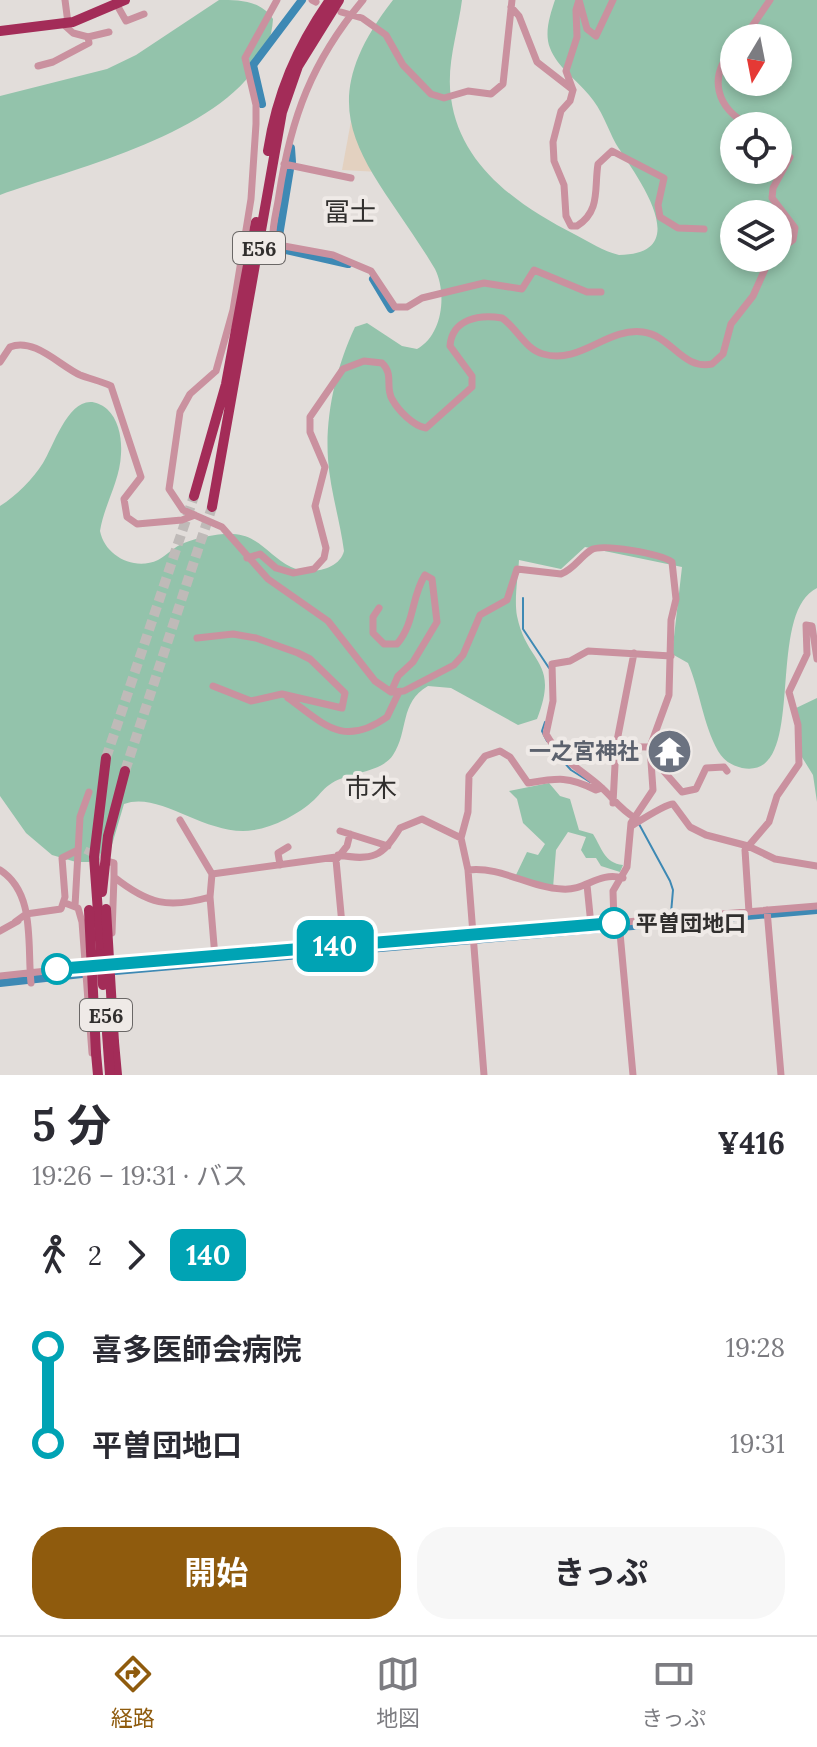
<!DOCTYPE html>
<html lang="ja">
<meta charset="utf-8">
<style>
:root{--surface:#fff;--page:#f7f7f7;--text:#2b2b33;--muted:#7c7c81;--line:#e1e1e2;--accent:#8f5b0d}
body{margin:0;font-family:Lora,"Noto Sans JP",serif;background:var(--page);color:var(--text);height:100vh;display:flex;flex-direction:column;font-size:30px;white-space:nowrap}
*{box-sizing:border-box;margin:0}
p{font-size:26px;color:var(--muted)}
.icon{flex:none;width:44px;height:44px;fill:none;stroke:currentColor;stroke-width:2;stroke-linecap:round;stroke-linejoin:round}
.map{position:relative;height:1075px;overflow:hidden}
.panel{display:flex;flex-direction:column;background:var(--surface);flex:1}
.panel>*{flex:none}
.badge{padding:0 16px;border-radius:12px;font-size:28px;line-height:52px}
.needle{width:52px;rotate:190deg}
.tools{position:absolute;left:720px;top:24px;display:grid;gap:16px}
.tools a{display:grid;place-items:center;width:72px;height:72px;border-radius:50%;background:var(--surface);box-shadow:0 4px 12px #0003;font-size:40px}
.map>.badge{position:absolute;translate:-50% -50%;box-shadow:0 0 0 4px #fff}
.legs{display:flex;align-items:center;gap:12px;height:88px;padding:0 32px;font-size:26px}
.legs p{margin-inline-start:auto}
.head{display:flex;align-items:center;justify-content:space-between;height:136px;padding:0 32px}
h1{font-size:44px;font-weight:700;line-height:60px}
.button{display:flex;gap:16px;margin-top:auto;padding:16px 32px}
.button a{flex:1;height:92px;border-radius:32px;background:var(--accent);color:#fff;font-size:32px;font-weight:700;line-height:92px;text-align:center}
.button a+a{background:var(--page);color:var(--text)}
ul{padding:0 32px;list-style:none}
li{display:flex;align-items:center;gap:28px;height:96px;font-size:30px}
li i{display:grid;place-items:center;width:12px;height:100%;margin:0 10px;background:currentColor}
li i::after{content:'';width:20px;height:20px;margin:-10px;border:6px solid;border-radius:50%;background:var(--surface)}
li p{margin-inline-start:auto}
li:first-child i{background:linear-gradient(#0000 50%,currentColor 0)}
li:last-child i{background:linear-gradient(currentColor 50%,#0000 0)}
.tab-bar{display:flex;justify-content:space-around;align-items:center;height:112px;border-top:2px solid var(--line);background:var(--surface);font-size:22px;color:var(--muted)}
.tab-bar a{display:grid;justify-items:center;gap:4px}
.tab-bar .active{color:var(--accent)}
.map>svg:first-child{display:block}
.industrial{fill:#e3d1c0}
.green{fill:#93c3ab;fill-rule:evenodd}
.lines{fill:none;stroke-linecap:round;stroke-linejoin:round}
.stream{stroke:#3e89b4;stroke-width:2}
.river{stroke:#3e89b4;stroke-width:8}
.minor-tunnel{stroke:#bfbab8;stroke-width:7;stroke-dasharray:7 3.5;stroke-linecap:butt}
.highway-tunnel{stroke:#bfbab8;stroke-width:10;stroke-dasharray:10 5;stroke-linecap:butt}
.minor{stroke:#ca919f;stroke-width:7}
.highway{stroke:#a32c58;stroke-width:10}
.highway-bridge{stroke:#a32c58;stroke-width:10}
.line-1-casing{stroke:#fff;stroke-width:18}
.line-1{stroke:#00a3b4;stroke-width:12}
.stop-1-dot{fill:#fff;stroke:#00a3b4;stroke-width:4}
.labels{text-anchor:middle;dominant-baseline:central;stroke-width:8;stroke-linejoin:round;paint-order:stroke}
.shield{fill:#efeae7;stroke:#6a6766;stroke-width:2}
.shield-label{font-size:20px;font-weight:bold;fill:#312f2e}
.worship-label{font-size:22px;font-weight:bold;fill:#5b616d;stroke:#efeae7;text-anchor:end}
.stop-label{font-size:22px;font-weight:bold;fill:#312f2e;stroke:#efeae7;text-anchor:start}
.quarter-label{font-size:26px;fill:#312f2e;stroke:#efeae7}
</style>
<div class="map">
<svg width="817" height="1075" viewBox="0 0 817 1075">
<rect width="100%" height="100%" fill="#e2ddda"/>
<!-- industrial -->
<path class="industrial" d="M354,105l25,67 -37,-2z"/>
<!-- green -->
<path class="green" d="M219,0c20,0 42,0 54,19 -6,106 -191,146 -273,176v-99l107,-27 29,-14z
M393,0h69c-4,32 -16,65 -11,98 9,68 68,108 123,136 15,8 29,17 45,21 79,-1 15,-82 -3,-111 -9,-17 -14,-34 -27,-49 -12,-15 -32,-28 -39,-47 -6,-15 0,-33 5,-48h262v588c-54,26 -7,193 -75,180 -11,-3 -18,-7 -24,-17 -15,-27 -18,-60 -30,-88l-16,-9 10,-87 -97,-20 -24,22 -42,-9c-1,17 -5,39 -2,56 10,49 43,44 20,103l-19,6 -67,-37 -23,-2c-29,17 -19,45 -35,69 -12,18 -43,17 -61,28 -7,4 -12,11 -18,17 -15,14 -40,27 -60,30 -47,8 -94,-40 -130,-26l-13,44 -22,14h-13l-24,-7 -26,-22 -26,-37v-290c16,-10 33,-27 43,-43 12,-19 30,-82 64,-54 12,11 15,30 14,45 -1,27 -17,51 -21,77 5,25 34,40 58,29 9,-5 17,-14 26,-17 13,-5 36,-10 49,-9 26,1 37,23 58,33 17,8 48,4 53,-16 -4,-31 -14,-61 -16,-92 -3,-43 8,-92 27,-132l12,-4 35,23 15,3c26,-14 30,-56 18,-80 -63,-106 -134,-151 -42,-269zM734,38h44v44h-44zM734,126h44v44h-44zM734,214h44v44h-44z
M817,698v104l-4,-27 -13,-21 -6,-45z
M549,783l11,13 10,3 9,31 14,4c9,14 11,29 30,31l-3,7 -19,-6 -5,-8h-10l-5,-8 5,-13 -18,-5 -12,18 -3,38 -37,-13 11,-23 11,3 7,-11 -22,-21 -6,-24 -8,-8z"/>
<g class="lines">
<!-- stream -->
<path class="stream" d="M523,598v31l26,39
M545,722l-3,9 5,10
M553,750l18,20 19,12
M639,824l31,57 3,9 -2,23"/>
<!-- river -->
<path class="river" d="M262,104l-9,-39 49,-65
M291,148l1,14
M290,169l-13,79 71,16
M373,279l18,30
M104,972l713,-62
M0,983l91,-10"/>
<!-- minor-tunnel -->
<path class="minor-tunnel" d="M85,850l23,11"/>
<!-- highway-tunnel -->
<path class="highway-tunnel" d="M106,758l88,-262
M125,771l87,-264"/>
<!-- minor -->
<path class="minor" d="M65,0l3,23
M277,0l-32,58 11,47v19l-5,75 -18,111 -17,61 -26,23 -10,18 -11,77 14,21 39,17 46,52 60,42 47,60 16,11 13,-1 50,-26 9,-10 17,-40 27,-15 10,-31 44,5c13,-5 19,-17 30,-24 11,-7 70,4 81,12l4,37 -5,21 -2,75 -19,52 3,43 -22,33 -4,44 -14,24 1,32
M312,0l4,2
M363,0c-51,61 -72,117 -84,195 -2,15 -8,34 -6,49l60,11 38,16 24,36h12l15,-9 62,-15 38,6 12,-19 53,22h14
M579,0l-3,10 1,27 -11,34 7,19 -3,11 -9,10 -8,31 1,19 10,24 2,31 5,10h6c24,-15 17,-38 21,-62l14,-13 52,27 -6,27 2,12 18,11 26,1
M579,0l8,29 9,7 17,-36
M117,5l9,16 18,-7
M511,7l8,9 18,46 36,28
M341,12l21,6 24,17 17,30 28,29 13,4 24,-7 23,3 12,-10 9,-84
M88,37l21,-5
M744,38l26,-38
M734,48c-27,29 -18,61 17,78
M38,66l15,-4 36,-19 -1,-6 -15,-4 -10,-9
M778,144l12,13 -17,31 -1,10 23,30 -2,12 -15,11
M284,164l67,14
M0,362l10,-15c24,-10 50,19 70,28 10,4 21,6 31,11l30,91 -17,22 3,18 10,7 45,-4 13,-5
M247,558l13,-4 16,14 17,5 21,-4 10,-11 2,-10 -11,-42 10,-39 -15,-35v-15l33,-48 21,-8 18,2c12,11 3,24 10,36 6,11 21,27 34,29l46,-41v-11l-22,-30c2,-27 29,-32 52,-28 15,10 23,31 41,36 37,11 64,-27 100,-22 29,4 39,38 69,32l11,-10 8,-30 22,-28 17,-38
M379,608l-6,9v16l11,11h13c18,-21 14,-47 28,-69l7,4 5,43 -24,40 -15,14 -7,16
M197,638l36,-4 23,4 42,15 12,6 35,34 -3,15 -60,-14 -31,7 -38,-15
M288,698c36,26 55,50 99,19l12,-25
M553,746l97,1
M652,763l8,4 22,25 14,-3 10,-21 18,-1 3,4
M613,803l3,-57 18,-93
M635,818c-15,-9 -21,-19 -33,-30 -21,-19 -41,-27 -56,-54l7,-33 -1,-37 18,-3 18,-10 83,5
M180,820l32,54 -2,23 5,60
M633,825c8,-5 33,-21 40,-21l17,23 16,8 42,11 27,13 42,7
M340,831l48,15
M338,855c35,6 44,2 62,-27l22,-9 39,19
M110,862l4,1v14c34,27 54,32 96,20
M280,865l-2,-12 10,-6
M0,870c36,23 27,75 31,113
M468,870c33,-4 62,18 94,19 24,2 36,-18 61,-11
M212,874l124,-17
M587,885l4,40
M65,903l13,5 4,14 10,131
M75,906l5,-89 9,-25
M767,910l14,165
M749,912l-4,-62 24,-28 8,-26 22,-32 -1,-39 -9,-33 18,-38 -1,-29 6,1 5,33
M15,922l11,-8 35,-5 4,-12 -3,-39 14,-7
M619,922l14,153
M0,931l18,-10
M112,933l2,-56
M344,946l-8,-86 11,-14 3,-12
M106,965l711,-59
M0,976l93,-10
M484,1075l-16,-205 -7,-32 7,-26 1,-36 16,-20 15,-5 10,6 18,26c30,-5 40,-7 68,7l6,-2"/>
<!-- highway -->
<path class="highway" d="M0,31l73,-9 52,-22
M268,151c9,-57 29,-104 62,-151
M194,496l32,-112 30,-162
M212,507l70,-395 16,-46 41,-66
M102,892l6,-56 17,-65
M101,954l-7,-97 12,-99
M114,1042l3,33
M96,1053l2,22"/>
<!-- highway-bridge -->
<path class="highway-bridge" d="M106,909l8,133
M89,910l7,143
M101,954l2,31
M107,1033l3,42"/>
</g>
<g class="lines">
<defs>
<path id="line-1" d="M57,969l557,-46"/>
</defs>
<!-- line-1 casing -->
<use href="#line-1" class="line-1-casing"/>
<!-- line-1 -->
<use href="#line-1" class="line-1"/>
</g>
<!-- icons -->
<defs>
<symbol id="temple-disc" viewBox="-11 -11 22 22"><circle r="9.5" fill="#6b7280" stroke="#efeae7"/><path d="M0-6L5-2H3V0L6.5 2.5H4V6H1.5V3h-3V6H-4V2.5H-6.5L-3 0V-2H-5Z" fill="#fff"/></symbol>
</defs>
<g fill-rule="evenodd">
<use href="#temple-disc" x="644" y="726" width="51" height="51"/>
</g>
<!-- markers -->
<g class="stop-1-dot">
<circle cx="614" cy="923" r="14"/>
<circle cx="57" cy="969" r="14"/>
</g>
<g class="labels">
<!-- shield labels -->
<g class="shield">
<rect x="233" y="232" width="52" height="32" rx="6"/>
<rect x="80" y="999" width="52" height="32" rx="6"/>
</g>
<g class="shield-label">
<text x="259" y="248">E56</text>
<text x="106" y="1015">E56</text>
</g>
<!-- worship labels -->
<g class="worship-label">
<text x="639" y="751">一之宮神社</text>
</g>
<!-- stop labels -->
<g class="stop-label">
<text x="636" y="923">平曽団地口</text>
</g>
<!-- quarter labels -->
<g class="quarter-label">
<text x="350" y="211">冨士</text>
<text x="371" y="787">市木</text>
</g>
</g>
</svg>
<div class="tools">
<a><svg class="needle" viewBox="-14 -14 28 28"><path d="M0-13l5 13h-10z" fill="#e53935"/><path d="M0 13l5-13h-10z" fill="#7c7c81"/></svg></a>
<a><svg class="icon" aria-label="locate" viewBox="0 0 24 24"><circle cx="12" cy="12" r="6"/><path d="M12 2v4M12 18v4M2 12h4M18 12h4"/></svg></a>
<a><svg class="icon" aria-label="layers" viewBox="0 0 24 24"><path d="M12 4l9 5-9 5-9-5zM3 14l9 5 9-5"/></svg></a>
</div>
<b class="badge" style="left:335px;top:946px;background:#00a3b4;color:#fff">140</b>
</div>
<section class="panel">
<div class="head"><div><h1>5 分</h1><p>19:26 – 19:31 · バス</p></div><b>¥416</b></div>
<div class="legs"><svg class="icon" aria-label="walk" viewBox="0 0 24 24"><circle cx="13" cy="4" r="2"/><path d="M13 8l-2 6 4 7M11 14l-3 7M7 12l3-4h3l4 4"/></svg>2<svg class="icon" aria-label="forward" viewBox="0 0 24 24"><path d="M9 5l7 7-7 7"/></svg><b class="badge" style="background:#00a3b4;color:#fff">140</b></div>
<ul>
<li><i style="color:#00a3b4"></i><b>喜多医師会病院</b><p>19:28</p></li>
<li><i style="color:#00a3b4"></i><b>平曽団地口</b><p>19:31</p></li>
</ul>
<div class="button"><a>開始</a><a>きっぷ</a></div>
</section>
<nav class="tab-bar">
<a class="active"><svg class="icon" aria-label="directions" viewBox="0 0 24 24"><path d="M12 3l9 9-9 9-9-9zM9 14v-3h6M13 9l2 2-2 2"/></svg>経路</a>
<a><svg class="icon" aria-label="map" viewBox="0 0 24 24"><path d="M3 6l6-2 6 2 6-2v14l-6 2-6-2-6 2zM9 4v14M15 6v14"/></svg>地図</a>
<a><svg class="icon" aria-label="tickets" viewBox="0 0 24 24"><path d="M3 7h18v10H3zM15 7v10"/></svg>きっぷ</a>
</nav>
